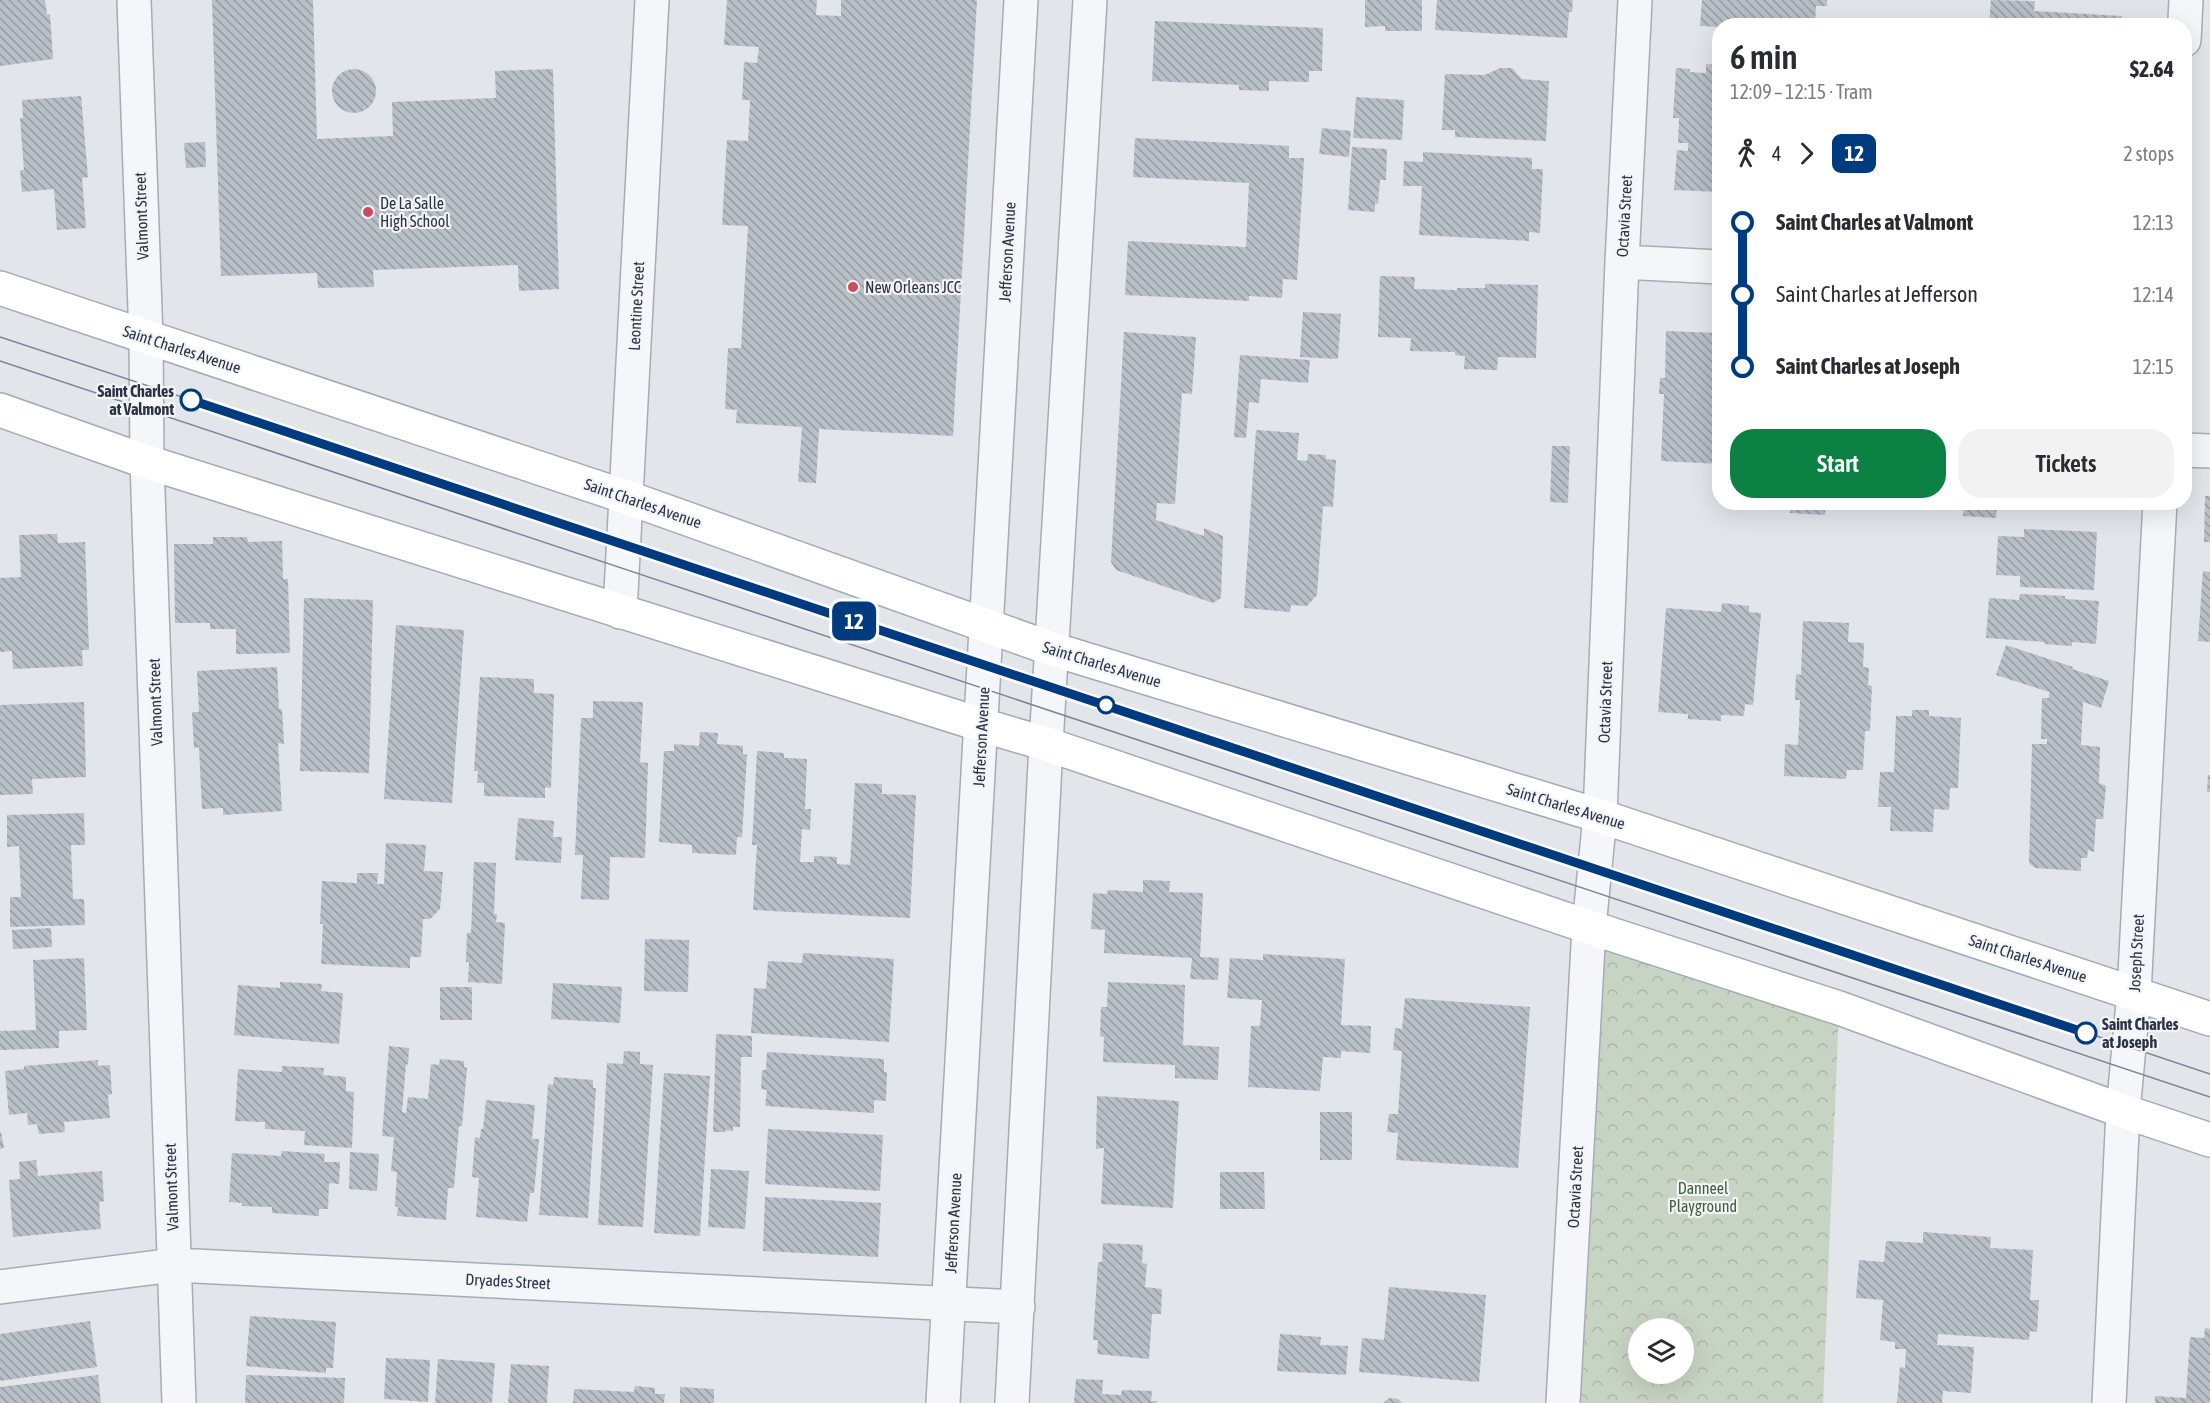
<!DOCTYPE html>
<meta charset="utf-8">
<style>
:root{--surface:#fff;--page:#f2f2f3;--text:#2b2b33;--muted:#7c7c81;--accent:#0b8043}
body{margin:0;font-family:"Asap Condensed",sans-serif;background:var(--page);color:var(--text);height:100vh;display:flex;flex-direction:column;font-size:22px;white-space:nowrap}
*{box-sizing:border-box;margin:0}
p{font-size:20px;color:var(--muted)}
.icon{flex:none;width:33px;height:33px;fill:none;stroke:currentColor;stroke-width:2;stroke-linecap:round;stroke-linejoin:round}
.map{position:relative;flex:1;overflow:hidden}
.drawer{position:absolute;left:1712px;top:18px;width:480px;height:492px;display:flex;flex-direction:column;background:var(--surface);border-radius:24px;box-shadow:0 6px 24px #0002}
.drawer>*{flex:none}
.badge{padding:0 12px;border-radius:9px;font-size:21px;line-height:39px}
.buttons{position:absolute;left:1628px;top:1318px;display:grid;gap:12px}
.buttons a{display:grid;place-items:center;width:66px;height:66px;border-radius:50%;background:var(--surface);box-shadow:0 6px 24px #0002;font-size:30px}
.map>.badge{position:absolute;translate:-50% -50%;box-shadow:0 0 0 3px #fff}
.legs{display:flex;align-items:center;gap:9px;height:66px;padding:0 18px;font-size:20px}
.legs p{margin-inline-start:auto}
.head{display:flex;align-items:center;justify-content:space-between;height:102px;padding:0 18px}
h1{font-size:33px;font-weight:600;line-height:45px}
.button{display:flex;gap:12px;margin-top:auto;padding:12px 18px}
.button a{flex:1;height:69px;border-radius:24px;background:var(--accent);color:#fff;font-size:24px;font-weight:600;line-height:69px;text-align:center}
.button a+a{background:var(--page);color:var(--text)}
ul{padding:0 18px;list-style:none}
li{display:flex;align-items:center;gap:21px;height:72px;font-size:22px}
li i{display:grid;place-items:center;width:9px;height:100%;margin:0 8px;background:currentColor}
li i::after{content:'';width:15px;height:15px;margin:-8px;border:4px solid;border-radius:50%;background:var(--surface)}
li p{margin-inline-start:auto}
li:first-child i{background:linear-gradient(#0000 50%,currentColor 0)}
li:last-child i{background:linear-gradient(currentColor 50%,#0000 0)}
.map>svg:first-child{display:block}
.forest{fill:url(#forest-crowns);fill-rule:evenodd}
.building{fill:url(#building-back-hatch)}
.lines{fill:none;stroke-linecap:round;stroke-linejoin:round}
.minor-casing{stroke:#a7acb4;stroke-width:36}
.major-casing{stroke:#a2aab6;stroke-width:36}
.minor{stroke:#f5f6f9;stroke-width:33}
.major{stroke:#fff;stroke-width:33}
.tram{stroke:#7c8594;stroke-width:1.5}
.line-1-casing{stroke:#fff;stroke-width:14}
.line-1{stroke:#003b80;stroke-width:9}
.poi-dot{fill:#cd4a5d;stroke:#f2f4f8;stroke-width:2}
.stop-1-dot{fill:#fff;stroke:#003b80;stroke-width:3}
.labels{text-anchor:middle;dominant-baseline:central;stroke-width:4.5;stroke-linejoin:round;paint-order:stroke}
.poi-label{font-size:16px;fill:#2a3342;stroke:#f2f4f8;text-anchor:start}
.street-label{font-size:16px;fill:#2a3342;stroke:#f2f4f8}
.stop-label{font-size:16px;font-weight:bold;fill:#2a3342;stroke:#f2f4f8;text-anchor:end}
.park-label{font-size:16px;fill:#3f5e38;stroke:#f2f4f8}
</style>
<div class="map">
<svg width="2210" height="1403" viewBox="0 0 2210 1403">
<defs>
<pattern id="forest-crowns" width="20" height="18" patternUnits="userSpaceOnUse" patternTransform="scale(1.5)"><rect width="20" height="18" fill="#c8d4c3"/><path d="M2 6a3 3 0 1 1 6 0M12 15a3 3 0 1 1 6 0" fill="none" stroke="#acb6a9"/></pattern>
<pattern id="building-back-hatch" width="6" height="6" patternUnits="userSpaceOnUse" patternTransform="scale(1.5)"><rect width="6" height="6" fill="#b9bfc7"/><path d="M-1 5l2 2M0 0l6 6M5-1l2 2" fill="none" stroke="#979ca3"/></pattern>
</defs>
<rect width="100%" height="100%" fill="#e2e5ea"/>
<!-- forest -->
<path class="forest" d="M1589,927l250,81 -16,395h-260zM1638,1329h45v45h-45z"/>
<!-- building -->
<path class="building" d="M0,0h45l2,15 3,-1 3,45 -53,7z
M212,0h101l4,139 76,-3 -1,-34 104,-4 -1,-27 58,-2 6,220 -40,2 -1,-26 -145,5 1,17 -56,1 -1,-15 -96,3z
M727,0h90l-1,15 25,1v-16h136l-24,436 -134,-7 -3,54 -18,-1 4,-55 -66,-4 1,-13 -12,-1 3,-61h13l7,-122 -26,-1 5,-85 21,1 2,-41h-8l2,-38 13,1 2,-16 -35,-2z
M1365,0h57v31h-37v-5l-20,1z
M1437,0h136l-1,12h-3l-2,26 -132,-8z
M1702,0h125v6h-11l-1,20h-96v1l-19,-1z
M1991,0l44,1 -1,10 88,5 -1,10h-132z
M1155,21l168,7 -1,43h-13v11l-40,-1v10l-30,-1v-5l-87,-4z
M1706,64l13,1v127l-45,-2 3,-40 11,1v-8h-10l1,-25h-6l3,-50 14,1v3l16,1z
M1500,68h12l10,11 27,2 -3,60 -91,-4v-7h-13l3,-56 40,1z
M332 91a22 22 0 1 1 44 0a22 22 0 1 1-44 0Z
M81,96l7,81 -6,1 4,50 -29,2 -3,-41 -32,3 -2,-22h4l-4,-52h3l-1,-18z
M1356,97l48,3 -2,40 -49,-2z
M1322,128l29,3 -2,26 -30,-3z
M1135,138l154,8v12h15l-7,122 -14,-1 -1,19 -33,-2v5l-124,-6 3,-54 118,6 3,-64 -116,-6z
M205,142l1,25 -20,1 -2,-25z
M1352,147l35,2 -1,31h-6l-2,24 -3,-1v9l-27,-2z
M1423,152l109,6v11h11l-3,64 -11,-1v9l-110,-6 3,-49h-19l1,-25 19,1z
M1380,276l35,1 -1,12 43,1v-2h28v-4l53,1 -2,73 -38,-1 -1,13 -33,-1 1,-13 -10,-1v-3l-45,-1 1,-13 -33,-1z
M1303,312l38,2 -3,45 -38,-2z
M1666,331l53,2v131l-58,-3 3,-67h-5l1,-16h5z
M1124,332l72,5 -4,57 -10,-1 -7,111 -18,-1 -1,17 48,16v-8l19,8 -2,62 -8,5 -97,-33 -5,-8z
M1240,355l70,5 -2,23 -47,-4 -2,24 -10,-1 -3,36 -12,-1z
M1256,430l43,3 -2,27 10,1 1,-7 18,1v4l10,1 -3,47 -10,-1 -6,89 -10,11 -16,-1 -1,7 -46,-4z
M1552,446h18l-2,57 -18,-1z
M2205,496h5v46h-6z
M1790,502h36l-1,13 -35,-2z
M1964,502h33l-1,16 -33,-2z
M2024,529l73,3 -3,58 -74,-3v-11l-24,-1 2,-39 26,1z
M57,534l1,9 27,-1 4,108h-7l1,16 -70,3 -1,-18 -12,1v-74l21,-1 -2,-42z
M213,537h34l1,5 34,-1 1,38h5l2,74 -54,1v-25h-26v-6h-35l-1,-79h39z
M2203,571l7,1v70l-12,-1z
M2020,594l45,2v3l34,2 -3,43 -24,-2v4l-28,-2 1,-2 -59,-4 3,-40 30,2z
M304,598l69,2 -4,173 -69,-2z
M1722,603l27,3v6l12,1 -8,92 -8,-1 -1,12 -23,-1v6l-33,-2v-5l-30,-2 8,-104 55,4z
M1803,621l46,2 -1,19 16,1 -1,24 6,1 -1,17 4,1 -2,45h-5l-2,39h-16l-1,9 -62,-3 1,-32 13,1 2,-45h-5l1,-26 5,1z
M396,625l68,5 -12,173 -68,-4z
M2006,645l67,22 -1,2 37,12 -8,27 -18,-6 -2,43 19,2 -1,36 7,3 -3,33h-7l-2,33 -6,-2 -1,8h-6v13l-46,-3 -6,-5 3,-119h15v-5h-6l1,-41h7v-6l-53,-17z
M277,667l2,42h3l2,35 -6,-1 4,68 -59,4v-7l-21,1 -3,-62 -5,1 -2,-36h7l-2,-41z
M480,677l54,2v14l20,1 -3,94 -6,-1v11l-61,-2v-13h-7l1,-12h-4z
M593,701l50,1 -3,60 8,1 -3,95 -35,-1 -1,43 -28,-1 2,-44h-8l6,-137h12z
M84,702l2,75 -54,2 1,15 -33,1v-90z
M1912,710h17v6l32,2 -3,70h-8l-1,22 -15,-1 -1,23 -43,-1 1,-24h-13l2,-35h14l2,-56h16z
M700,732l18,1 -1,11 26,2v8l4,1 -5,82h-5l-1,18 -44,-2v-8l-33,-3 5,-91h10v-7l25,2z
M757,751l27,2v5l23,1 -2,50h6l-1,21 -8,-1 -2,33h14v-6l23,1v7l13,1 5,-82 27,1v10l34,1 -6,123 -157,-8 4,-65h-5z
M2208,775h2v17h-3z
M84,813l1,32h-14l2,54h11l1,26 -75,2v-30h11l-2,-51 -12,1v-32z
M518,818l36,3 -1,16h9l-1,26 -46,-3z
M386,843l40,2 -2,26 19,1 -3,37 -10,10h-7l-2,38h-11v11l-89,-4 2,-40h-3l2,-43 35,2v-10h21l-1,11h7z
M474,862l22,1 -2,51h3l-1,8 9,1 -3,61 -34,-2 1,-20h-3l1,-29h4z
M1143,880l27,1 -1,11 34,1 -3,64 19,1 -1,22 -28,-1 2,-21 -88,-5 1,-23 -14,-1 2,-36 14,1 1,-4 35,2z
M51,928l1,19 -39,2 -1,-19z
M645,939l44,1 -1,52 -44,-1z
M803,953l91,6 -5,83 -138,-9 3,-45 12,1 2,-28 34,2z
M1263,954l82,5 -4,66 30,1 -1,27 -29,-2v7l-18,-1 -3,34 -72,-4 3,-61h9l2,-26 -35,-2 3,-40 33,2z
M84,958l3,72 -28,1v17l-59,2v-19l36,-1 -3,-70z
M280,982l42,2 -1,7 22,2 -4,51 -105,-9 4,-50 42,3z
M1108,982l77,3 -2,60 36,2 -1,33 -43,-2v-13l-72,-3 1,-25 -4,-1 1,-29h6z
M553,983l69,4 -2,36 -69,-4z
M440,987h32v33h-32z
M1405,998l125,9 -12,161 -122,-8 2,-27 -11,-1 2,-18h9l4,-63 -9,-1 2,-22 7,1z
M716,1034l36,2v21h-11l-1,70h-7v4l-8,-1 1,2h-13z
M389,1046l20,2 -1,17 -2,-1 -4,48 4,1 2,-16 20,2 3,-35 8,1 1,-6 24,2v6l3,1 -5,58h-3l-5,62h-6l-2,32 -49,-4 1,-9 -3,-1 2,-34 -6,-1 3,-34 -12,-1z
M624,1051l16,1v12l13,1 -10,162 -45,-2 9,-162 16,1z
M767,1052l117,7v13h3l-1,29 -12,-1v13l-109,-7 2,-16 -6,-1 1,-19h4z
M98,1060v6l12,-1 2,29 -4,1 2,23 -46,4 1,10 -26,2 -2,-10 -9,1 -1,-12 -18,2 -4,-44 19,-2v-3z
M282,1066l42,2 -1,7 23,2v14l8,1 -2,56 -48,-3 1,-14 -40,-2v-7l-30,-1 3,-52 44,3z
M664,1073l46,3 -10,160 -46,-3z
M554,1077l39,3v8h3l-8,130 -49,-3 9,-131 5,1z
M1097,1096l82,5 -6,107 -72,-4 3,-56 -8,1z
M486,1100l49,5 -3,34h7l-5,54h-4l-3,29 -51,-5 3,-39 -7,-1 3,-40 5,1 1,-9h2z
M1320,1112h32v48h-32z
M768,1129l115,6 -3,56 -115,-7z
M1,1132l3,16 -4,1v-16z
M282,1151l43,3 -1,8h16l-1,22 -10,-1 -1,26h-9v7l-47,-3v-6l-30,-1v-3l-13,-1 3,-49 49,3z
M350,1152l29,2 -2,37 -28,-2z
M36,1160l2,16 64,-5 2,30 -5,1 2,27 -88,8 -4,-57 11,-1 -1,-17z
M711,1169l38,2 -4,58 -37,-2z
M1220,1172h44l1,37h-45z
M765,1197l116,6 -3,54 -115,-6z
M1923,1232l68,5 -1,11 43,2 -3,50h9l-2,32 -7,-1 -1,9 -91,-6 -1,11 37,2 -3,46 -28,-2 -1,12h-45l3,-36 5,1 1,-19h-11v-7l-15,-2 3,-40 -27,-2 3,-38 25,2 2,-21 37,2z
M1103,1243l40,2 -1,18 5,1 -2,23 17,2 -1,25h-9l-3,45 -52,-5 1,-14h-5l5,-78h4z
M1389,1287l97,8 -7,87 -120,-10 3,-34 22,2z
M250,1316l86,6 -3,46h-7v5l-80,-7z
M90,1321l7,46 -97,14v-47z
M2205,1328l5,1v74h-55v-7l31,2 4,-61 14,1z
M1280,1334l41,3 -1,8 28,1 -2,29 -69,-4z
M386,1358l44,2 -2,42 -44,-3z
M438,1359l57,4 -3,40h-57z
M511,1364l38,2 -2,37h-39z
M98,1375l3,28h-101v-16z
M246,1375l99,3 -1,25h-99z
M1076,1379l27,1 -1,14 19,1 1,-5 30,1 -1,10h6v2h-83z
M635,1386l20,2v6h10l-1,9h-91l1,-14 60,3z
M680,1387l34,2v14h-34z
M1389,1398l9,1 4,4h-19z"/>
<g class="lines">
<defs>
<path id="minor" d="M134,0l12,338 1,124 32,941
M2184,40l2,-40
M1622,262l97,5
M2184,450l26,1
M620,612l32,-612
M0,1287l174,-22 844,42
M943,1403l78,-1403
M1012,1403l34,-659 44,-744
M1563,1403l26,-476 11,-111 22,-554 13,-262
M2109,1403l14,-292 11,-118 26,-491"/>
<path id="major" d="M0,288l626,209 426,152 548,167 610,203
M0,410l147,52 835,263 64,19 543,183 250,81 284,103 87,29"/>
</defs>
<!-- minor casing -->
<use href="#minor" class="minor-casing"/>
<!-- major casing -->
<use href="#major" class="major-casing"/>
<!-- minor -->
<use href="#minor" class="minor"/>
<!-- major -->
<use href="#major" class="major"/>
<!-- tram -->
<path class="tram" d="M0,337l660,218 1550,519
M0,361l2210,736"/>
</g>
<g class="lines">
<defs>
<path id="line-1" d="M191,400l1895,633"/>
</defs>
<!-- line-1 casing -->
<use href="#line-1" class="line-1-casing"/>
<!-- line-1 -->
<use href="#line-1" class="line-1"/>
</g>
<!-- markers -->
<g class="poi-dot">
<circle cx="368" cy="212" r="6"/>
<circle cx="853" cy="287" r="6"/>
</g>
<g class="stop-1-dot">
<circle cx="191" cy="400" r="10"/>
<circle cx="1106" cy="705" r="8"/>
<circle cx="2086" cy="1033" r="10"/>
</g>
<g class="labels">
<!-- poi labels -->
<g class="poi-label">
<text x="380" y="203">De La Salle<tspan x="380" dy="18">High School</tspan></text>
<text x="865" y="287">New Orleans JCC</text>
</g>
<!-- street labels -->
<g class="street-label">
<text transform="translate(141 216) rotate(-92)">Valmont Street</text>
<text transform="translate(1624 216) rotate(-87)">Octavia Street</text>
<text transform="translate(1007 252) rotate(-87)">Jefferson Avenue</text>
<text transform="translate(636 306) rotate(-87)">Leontine Street</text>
<text transform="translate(182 349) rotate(18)">Saint Charles Avenue</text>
<text transform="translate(643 503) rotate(19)">Saint Charles Avenue</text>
<text transform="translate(1102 664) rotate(17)">Saint Charles Avenue</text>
<text transform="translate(155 702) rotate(-92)">Valmont Street</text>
<text transform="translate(1605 702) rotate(-88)">Octavia Street</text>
<text transform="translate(981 737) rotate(-87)">Jefferson Avenue</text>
<text transform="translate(1566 806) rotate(17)">Saint Charles Avenue</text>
<text transform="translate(2136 953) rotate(-87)">Joseph Street</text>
<text transform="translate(2028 958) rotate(18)">Saint Charles Avenue</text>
<text transform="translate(171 1187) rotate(-92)">Valmont Street</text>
<text transform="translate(1575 1187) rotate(-87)">Octavia Street</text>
<text transform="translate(953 1223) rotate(-87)">Jefferson Avenue</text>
<text transform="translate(508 1281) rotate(3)">Dryades Street</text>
</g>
<!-- stop labels -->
<g class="stop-label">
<text x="174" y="391">Saint Charles<tspan x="174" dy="18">at Valmont</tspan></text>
<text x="2102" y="1024" text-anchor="start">Saint Charles<tspan x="2102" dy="18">at Joseph</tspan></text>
</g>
<!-- park labels -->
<g class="park-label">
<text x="1703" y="1188">Danneel<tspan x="1703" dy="18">Playground</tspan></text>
</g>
</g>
</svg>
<div class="buttons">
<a><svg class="icon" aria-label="layers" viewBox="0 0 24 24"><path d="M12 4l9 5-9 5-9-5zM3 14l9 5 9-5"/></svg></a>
</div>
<b class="badge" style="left:854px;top:621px;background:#003b80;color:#fff">12</b>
<section class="drawer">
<div class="head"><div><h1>6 min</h1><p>12:09 – 12:15 · Tram</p></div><b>$2.64</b></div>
<div class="legs"><svg class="icon" aria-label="walk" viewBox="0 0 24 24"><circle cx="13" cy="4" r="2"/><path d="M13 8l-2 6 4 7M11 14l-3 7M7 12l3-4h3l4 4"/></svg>4<svg class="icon" aria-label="forward" viewBox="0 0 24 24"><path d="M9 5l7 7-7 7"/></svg><b class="badge" style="background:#003b80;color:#fff">12</b><p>2 stops</p></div>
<ul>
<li><i style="color:#003b80"></i><b>Saint Charles at Valmont</b><p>12:13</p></li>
<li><i style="color:#003b80"></i><span>Saint Charles at Jefferson</span><p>12:14</p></li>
<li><i style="color:#003b80"></i><b>Saint Charles at Joseph</b><p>12:15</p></li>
</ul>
<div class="button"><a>Start</a><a>Tickets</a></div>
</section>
</div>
